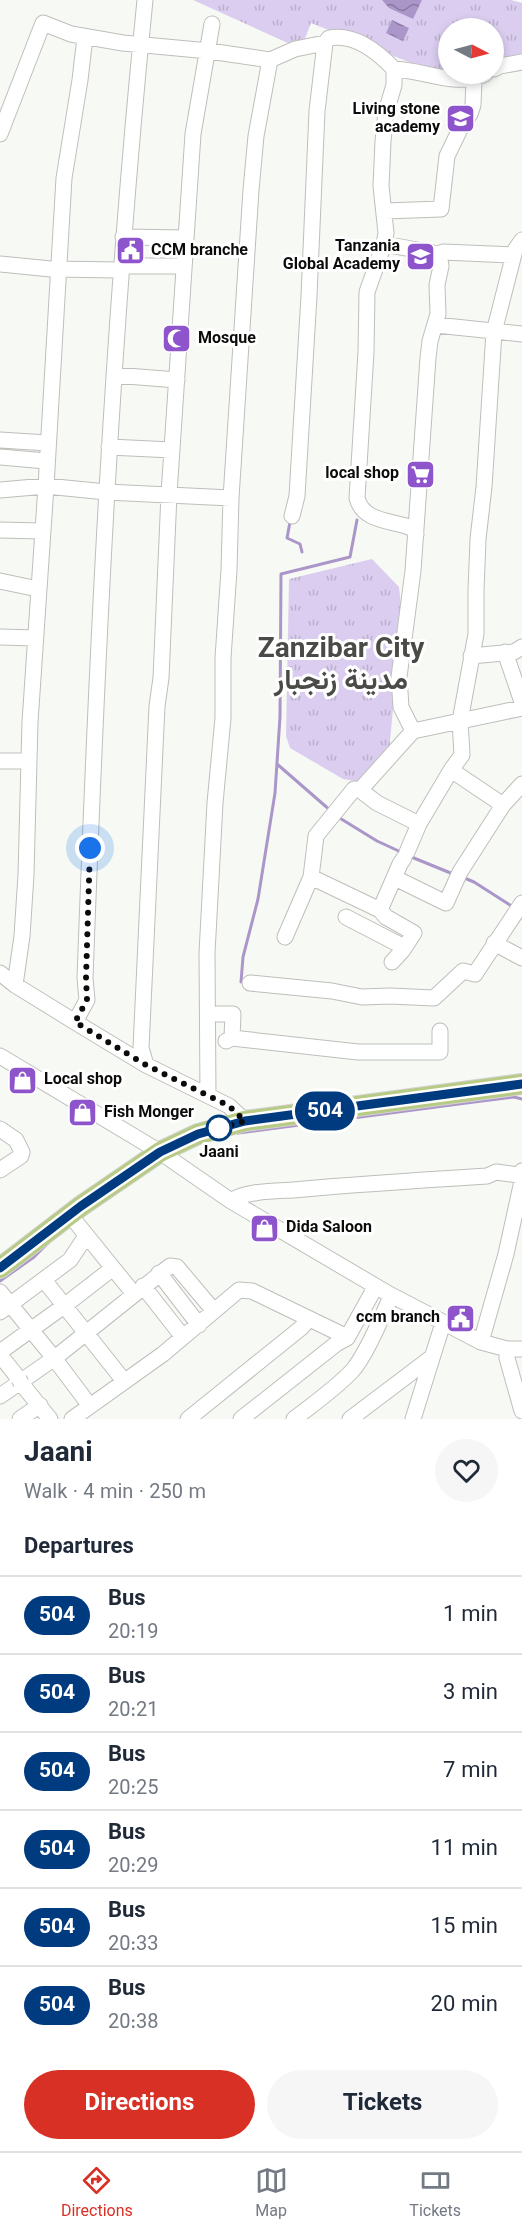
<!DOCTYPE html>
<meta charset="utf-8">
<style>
:root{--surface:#fff;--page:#f6f6f7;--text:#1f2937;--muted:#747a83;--line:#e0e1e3;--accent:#d93025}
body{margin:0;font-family:Georgia,Vazirmatn,serif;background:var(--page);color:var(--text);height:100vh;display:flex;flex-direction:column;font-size:22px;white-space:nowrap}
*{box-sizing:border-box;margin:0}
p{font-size:20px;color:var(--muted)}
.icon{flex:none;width:33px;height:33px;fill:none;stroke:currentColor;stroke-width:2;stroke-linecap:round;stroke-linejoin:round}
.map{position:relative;height:1419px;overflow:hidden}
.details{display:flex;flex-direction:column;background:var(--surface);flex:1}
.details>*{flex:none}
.badge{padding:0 12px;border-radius:20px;font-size:21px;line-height:39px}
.needle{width:39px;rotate:96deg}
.buttons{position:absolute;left:438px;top:18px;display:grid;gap:12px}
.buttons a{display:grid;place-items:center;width:66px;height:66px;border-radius:50%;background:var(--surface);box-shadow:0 3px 9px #0003;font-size:30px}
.you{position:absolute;width:30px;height:30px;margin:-15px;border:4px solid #fff;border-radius:50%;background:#1a73e8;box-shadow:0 0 0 9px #1a73e833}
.map>.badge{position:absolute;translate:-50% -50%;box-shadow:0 0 0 3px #fff}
h2{padding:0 24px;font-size:22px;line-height:54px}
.round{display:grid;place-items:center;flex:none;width:63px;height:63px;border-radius:32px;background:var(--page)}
.summary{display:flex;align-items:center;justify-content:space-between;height:102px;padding:0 24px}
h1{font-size:28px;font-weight:700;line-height:45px}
.primary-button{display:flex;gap:12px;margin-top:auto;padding:12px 24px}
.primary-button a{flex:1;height:69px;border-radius:36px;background:var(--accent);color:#fff;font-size:24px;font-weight:700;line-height:69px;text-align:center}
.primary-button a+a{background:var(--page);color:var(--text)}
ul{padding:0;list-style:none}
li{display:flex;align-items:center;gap:18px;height:78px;padding:0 24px;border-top:2px solid var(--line)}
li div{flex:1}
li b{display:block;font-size:22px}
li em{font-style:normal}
li .badge{min-width:66px;font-weight:700;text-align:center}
.menu{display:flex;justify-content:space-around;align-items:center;height:84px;border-top:2px solid var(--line);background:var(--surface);font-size:16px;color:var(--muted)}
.menu a{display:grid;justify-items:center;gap:3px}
.menu .selected{color:var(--accent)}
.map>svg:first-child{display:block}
.park{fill:url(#park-tufts)}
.water{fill:url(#water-waves)}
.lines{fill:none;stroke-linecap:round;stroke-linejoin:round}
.stream{stroke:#ab96c9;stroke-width:3}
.minor-casing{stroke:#bebfbb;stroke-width:17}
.major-casing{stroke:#d3d3d3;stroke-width:22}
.minor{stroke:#fff;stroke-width:15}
.major{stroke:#b7cb85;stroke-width:20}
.minor-bridge-casing{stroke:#bebfbb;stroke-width:17;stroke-linecap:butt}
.minor-bridge{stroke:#fff;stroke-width:15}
.line-casing{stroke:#fff;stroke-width:14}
.line{stroke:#003b80;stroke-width:9}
.walk{stroke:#0b0b0a;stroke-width:6;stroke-dasharray:0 10.8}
.stop-dot{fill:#fff;stroke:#003b80;stroke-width:3}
.labels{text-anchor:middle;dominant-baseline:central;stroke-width:6;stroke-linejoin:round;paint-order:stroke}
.poi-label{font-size:16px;font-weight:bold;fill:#0b0b0a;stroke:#fff;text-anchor:start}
.stop-label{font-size:16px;font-weight:bold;fill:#0b0b0a;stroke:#fff}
.town-label{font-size:28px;font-weight:bold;fill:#4a4b47;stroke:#fff}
</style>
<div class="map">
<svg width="522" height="1419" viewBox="0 0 522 1419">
<defs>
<pattern id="park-tufts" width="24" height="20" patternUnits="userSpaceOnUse" patternTransform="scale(1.5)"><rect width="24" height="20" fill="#dacdef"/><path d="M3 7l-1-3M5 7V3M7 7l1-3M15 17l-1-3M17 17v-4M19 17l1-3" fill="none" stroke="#baafcc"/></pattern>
<pattern id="water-waves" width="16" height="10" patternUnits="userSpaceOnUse" patternTransform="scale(1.5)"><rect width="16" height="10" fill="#ab96c9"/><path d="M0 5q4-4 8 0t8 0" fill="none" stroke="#8979a1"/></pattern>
</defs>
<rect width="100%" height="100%" fill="#f7f9f4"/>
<!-- park -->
<path class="park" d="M193,0h318l11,3v53l-28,9v-37h-46v45l-17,-2 -120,-48 -9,23 -12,-2z
M372,559l27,28 3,27 -13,137 -29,31 -17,-3 -53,-31 -4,-12 3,-157z"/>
<!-- water -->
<path class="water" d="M382,0h40l-9,19 -24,-11z
M392,20l17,8 -6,13 -17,-8z"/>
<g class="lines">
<!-- stream -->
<path class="stream" d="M290,522l-3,16 13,6 2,8
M277,764l54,47
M338,817l39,24 26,12
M409,856l44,18
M462,877l12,5 39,25
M241,982l2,-25 15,-58 17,-106 5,-76 1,-143 69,-17 7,-37
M325,1099l22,-1
M238,1133l236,-31 40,-5 8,2
M0,1281l34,-24 15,-15"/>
<defs>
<path id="minor" d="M145,0c-33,325 -48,651 -60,978l2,22 -12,22 71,43 83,41 16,15
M494,69l6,-3 22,-4
M0,134l43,-111 28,11 52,9 86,8 61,9 25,-11 30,-6
M385,211l56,-2 6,-53 16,-33 7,-9 3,-9 1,-26
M123,237l63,1
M522,240l-7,10 -21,82 -10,155 -6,52 -2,51v44l-16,87 2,34 -11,15 52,35 19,-21
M384,244l55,10 2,12 -4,19 1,29 -8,27 -2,17 -15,213 -14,106 2,30 12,24
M439,254l4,-2 70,3
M0,264l51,5 69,1 6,-4h58
M436,325l86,9
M114,375l63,5
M0,440l48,3
M109,447l63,3
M0,457l46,4
M0,490l46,-4 60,6 125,6
M292,516l5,-20 12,-200 8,-185 8,-68 4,-5c25,-5 49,14 65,31
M0,530l42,1
M416,534l-4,-6c-21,-8 -49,-6 -55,-30l9,-146 1,-60 17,-48 2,-11 -5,-47 2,-45 3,-29 8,-27v-16c30,1 64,19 91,5
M0,581l38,8
M0,637l35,1
M505,652l17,50
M471,656l43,-4 8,-5
M0,761h29
M360,790l17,13 42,21 -12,28
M419,824l32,-54
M311,877l69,33 20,-46 4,-6
M395,878l51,25 14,-31 43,-67
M346,917l54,28 3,5 11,-17 -28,-16 -6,-7
M285,937l26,-60 5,-41 38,-47 6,1 53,-59 109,-23
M494,943l28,15
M392,962l11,-12
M0,973l15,12
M250,983l82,8 30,6 28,-1 44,2 29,-27 12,3 47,-71
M217,1014h16l-1,24
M75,1022l-60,-37 7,-49 4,-61 4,-153 16,-236 18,-308 16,-98 5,-43
M226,1041l6,-3 126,14h82v-21
M0,1056l160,96 71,49 158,93 92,48 26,7h15
M146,1065l-5,-17 16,-342 4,-28 8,-184 24,-360 19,-110
M208,1095l-1,-142 8,-150 8,-85v-60l6,-88 2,-72 20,-308 5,-54 14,-76
M0,1129l16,11 6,12 -1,4 -21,14
M231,1201c13,-10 45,-10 62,-11 65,-6 129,-10 194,-14l9,-4 23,3 3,-4
M70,1215l64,79
M159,1273l40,52
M44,1280l80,101
M143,1286l40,51
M0,1292l54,66 36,48
M0,1312l70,-52 16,-24
M481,1342l25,-88 16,-73
M507,1349v9l15,53
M0,1352l64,-46 49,-38
M0,1355l19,24
M21,1383l29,36
M0,1396l56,-39 114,-91 7,1 37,44
M20,1419l20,-14
M72,1419l91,-65 76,-64 13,1 95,46
M188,1419l113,-91 8,-9
M241,1419l95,-75 11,-6 25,-45
M294,1419c19,-15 41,-30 58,-48 14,-16 28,-50 37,-70
M350,1419l82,-62
M413,1419l30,-96"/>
<path id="major" d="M0,1268l81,-62 79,-54 38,-18 47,-13 277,-37"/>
</defs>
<!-- minor casing -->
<use href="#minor" class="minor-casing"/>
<!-- major casing -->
<use href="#major" class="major-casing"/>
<!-- minor -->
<use href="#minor" class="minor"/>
<!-- major -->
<use href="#major" class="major"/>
<defs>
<path id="minor-bridge" d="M19,1379l2,4"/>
</defs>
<!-- minor-bridge casing -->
<use href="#minor-bridge" class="minor-bridge-casing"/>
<!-- minor-bridge -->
<use href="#minor-bridge" class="minor-bridge"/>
</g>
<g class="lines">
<defs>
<path id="line" d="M0,1268l81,-62 79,-54 38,-18 47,-13 277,-37"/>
</defs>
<!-- line casing -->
<use href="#line" class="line-casing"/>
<!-- line -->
<use href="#line" class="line"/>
<!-- walk -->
<path class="walk" d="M90,848l-4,130 1,22 -12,22 71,43 83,41 16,15 -31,9 5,-2"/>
</g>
<!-- icons -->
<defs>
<symbol id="school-square" viewBox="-11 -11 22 22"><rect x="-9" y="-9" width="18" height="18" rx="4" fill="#8d54cb" stroke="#fff"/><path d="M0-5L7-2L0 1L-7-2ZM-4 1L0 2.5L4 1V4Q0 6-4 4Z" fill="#fff"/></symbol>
<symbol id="civic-square" viewBox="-11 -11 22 22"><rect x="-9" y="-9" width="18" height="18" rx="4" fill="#8d54cb" stroke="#fff"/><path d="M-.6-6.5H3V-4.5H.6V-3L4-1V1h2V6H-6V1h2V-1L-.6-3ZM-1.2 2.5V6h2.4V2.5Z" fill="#fff"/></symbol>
<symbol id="mosque-square" viewBox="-11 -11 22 22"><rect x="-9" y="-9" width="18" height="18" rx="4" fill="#8d54cb" stroke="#fff"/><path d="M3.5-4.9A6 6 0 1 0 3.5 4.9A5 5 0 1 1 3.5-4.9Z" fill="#fff"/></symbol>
<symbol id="supermarket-square" viewBox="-11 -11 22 22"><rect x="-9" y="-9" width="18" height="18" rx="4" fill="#8d54cb" stroke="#fff"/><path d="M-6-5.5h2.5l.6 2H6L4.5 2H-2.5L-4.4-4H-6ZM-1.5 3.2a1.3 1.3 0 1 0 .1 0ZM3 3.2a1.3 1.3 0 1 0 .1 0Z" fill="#fff"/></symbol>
<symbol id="shop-square" viewBox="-11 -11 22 22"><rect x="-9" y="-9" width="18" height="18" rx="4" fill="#8d54cb" stroke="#fff"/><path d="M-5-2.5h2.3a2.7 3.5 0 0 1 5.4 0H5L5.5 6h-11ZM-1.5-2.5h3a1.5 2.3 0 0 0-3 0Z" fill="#fff"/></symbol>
</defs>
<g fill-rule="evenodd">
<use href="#school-square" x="444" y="102" width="33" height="33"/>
<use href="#civic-square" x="114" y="234" width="33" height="33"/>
<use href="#school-square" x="404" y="240" width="33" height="33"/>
<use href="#mosque-square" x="160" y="322" width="33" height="33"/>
<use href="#supermarket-square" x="404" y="458" width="33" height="33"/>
<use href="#shop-square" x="6" y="1064" width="33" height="33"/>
<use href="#shop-square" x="66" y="1096" width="33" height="33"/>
<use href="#shop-square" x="248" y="1212" width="33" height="33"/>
<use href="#civic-square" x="444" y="1302" width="33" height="33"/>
</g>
<!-- markers -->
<circle class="stop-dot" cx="219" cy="1128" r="12"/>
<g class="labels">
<!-- poi labels -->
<g class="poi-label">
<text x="440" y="110" text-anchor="end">Living stone<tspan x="440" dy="18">academy</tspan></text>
<text x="400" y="247" text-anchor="end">Tanzania<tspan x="400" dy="18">Global Academy</tspan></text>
<text x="151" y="251">CCM branche</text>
<text x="198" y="339">Mosque</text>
<text x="399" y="474" text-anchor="end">local shop</text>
<text x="44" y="1080">Local shop</text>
<text x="104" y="1113">Fish Monger</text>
<text x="286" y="1228">Dida Saloon</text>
<text x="440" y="1318" text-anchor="end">ccm branch</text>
</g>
<!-- stop labels -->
<g class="stop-label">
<text x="219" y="1153">Jaani</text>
</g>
<!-- town labels -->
<g class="town-label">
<text x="341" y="650">Zanzibar City<tspan x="341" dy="32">مدينة زنجبار</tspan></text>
</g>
</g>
</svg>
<div class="buttons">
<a><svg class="needle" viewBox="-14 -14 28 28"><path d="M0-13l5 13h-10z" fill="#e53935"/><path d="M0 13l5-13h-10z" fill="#747a83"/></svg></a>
</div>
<div class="you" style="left:90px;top:848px"></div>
<b class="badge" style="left:325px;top:1111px;background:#003b80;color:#fff">504</b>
</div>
<section class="details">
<div class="summary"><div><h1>Jaani</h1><p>Walk · 4 min · 250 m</p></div><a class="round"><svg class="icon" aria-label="heart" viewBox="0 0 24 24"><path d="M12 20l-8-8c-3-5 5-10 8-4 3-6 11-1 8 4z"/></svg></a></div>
<h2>Departures</h2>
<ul>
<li><span class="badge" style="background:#003b80;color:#fff">504</span><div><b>Bus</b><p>20:19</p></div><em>1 min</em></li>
<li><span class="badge" style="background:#003b80;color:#fff">504</span><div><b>Bus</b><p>20:21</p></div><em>3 min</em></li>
<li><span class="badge" style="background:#003b80;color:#fff">504</span><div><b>Bus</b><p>20:25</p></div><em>7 min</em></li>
<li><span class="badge" style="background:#003b80;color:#fff">504</span><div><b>Bus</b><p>20:29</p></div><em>11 min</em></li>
<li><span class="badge" style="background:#003b80;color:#fff">504</span><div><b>Bus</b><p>20:33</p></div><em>15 min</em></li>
<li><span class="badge" style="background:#003b80;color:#fff">504</span><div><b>Bus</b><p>20:38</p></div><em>20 min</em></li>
</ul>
<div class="primary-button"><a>Directions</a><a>Tickets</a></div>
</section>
<nav class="menu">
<a class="selected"><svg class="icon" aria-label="directions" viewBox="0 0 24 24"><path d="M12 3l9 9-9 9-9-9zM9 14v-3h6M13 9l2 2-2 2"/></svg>Directions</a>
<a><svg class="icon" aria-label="map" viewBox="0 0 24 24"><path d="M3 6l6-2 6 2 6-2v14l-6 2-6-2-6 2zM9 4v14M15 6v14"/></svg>Map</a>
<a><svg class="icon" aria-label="tickets" viewBox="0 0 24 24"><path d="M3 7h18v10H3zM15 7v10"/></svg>Tickets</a>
</nav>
